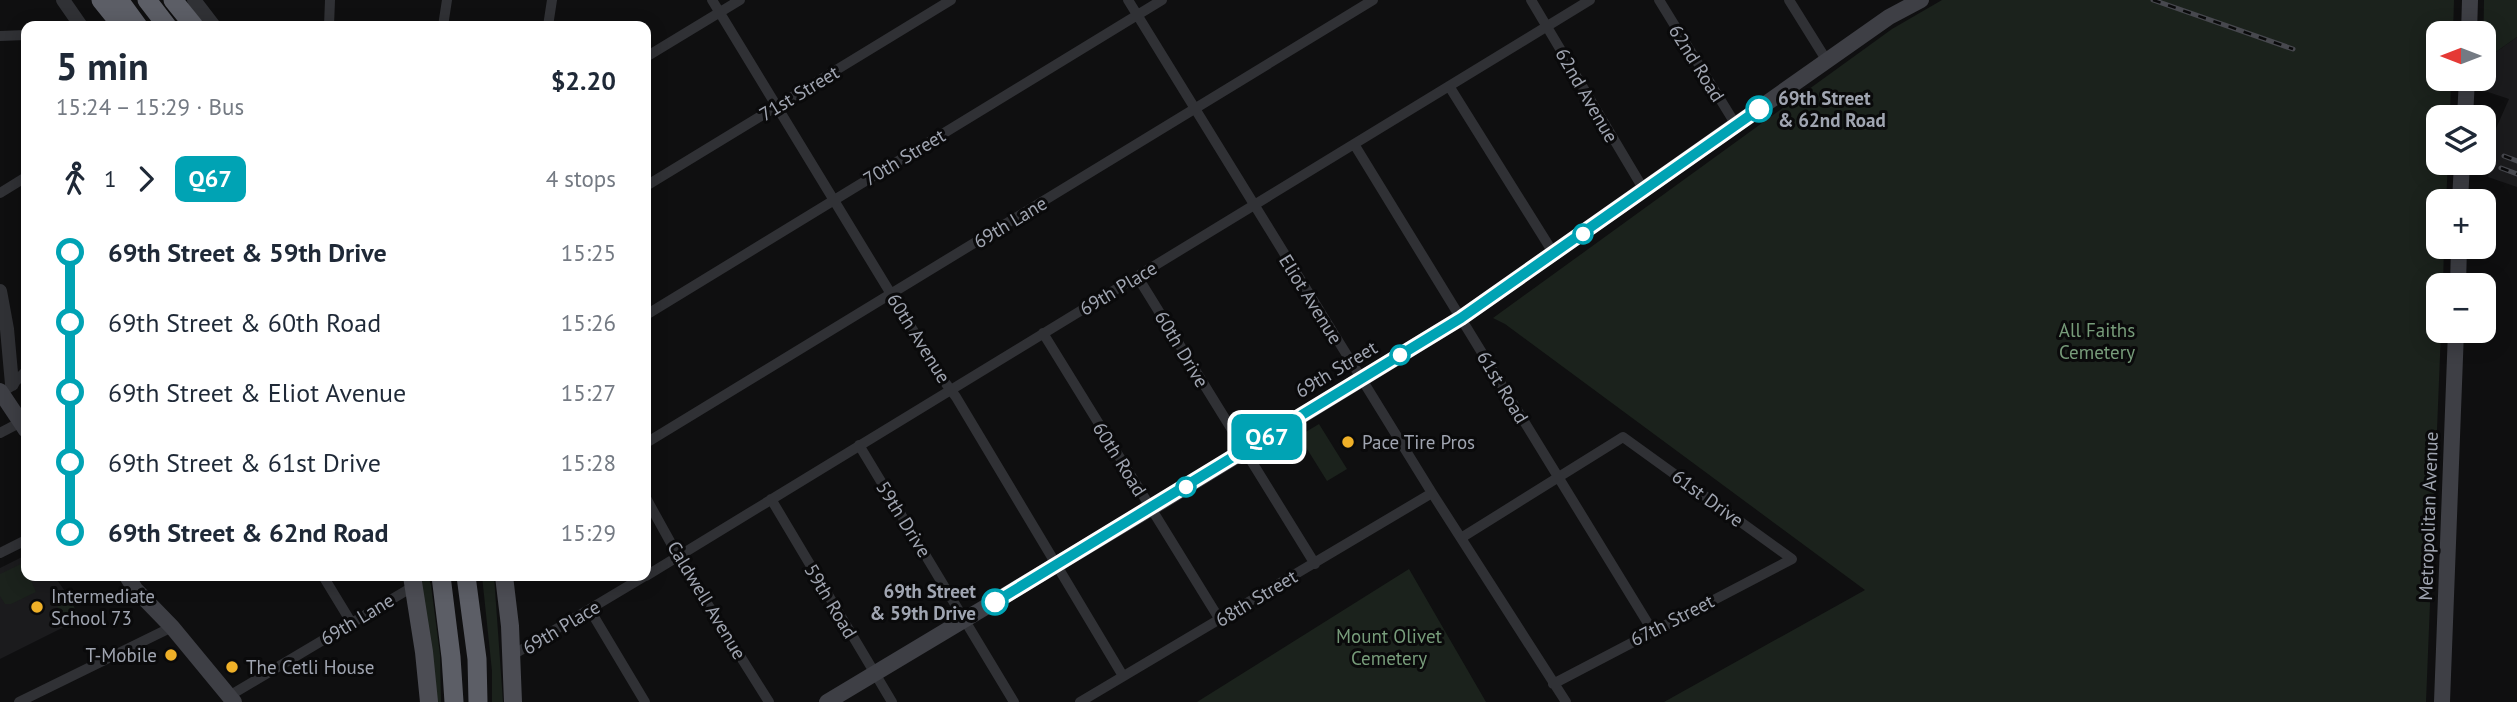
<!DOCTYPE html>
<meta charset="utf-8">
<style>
:root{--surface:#fff;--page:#f6f6f7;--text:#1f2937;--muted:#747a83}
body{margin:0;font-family:"PT Sans",sans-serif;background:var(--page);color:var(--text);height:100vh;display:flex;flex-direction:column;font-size:26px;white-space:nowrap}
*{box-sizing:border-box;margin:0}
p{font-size:23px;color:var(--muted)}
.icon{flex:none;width:38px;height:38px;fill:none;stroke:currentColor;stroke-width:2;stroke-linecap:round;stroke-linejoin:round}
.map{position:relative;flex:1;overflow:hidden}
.panel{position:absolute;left:21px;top:21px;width:630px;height:560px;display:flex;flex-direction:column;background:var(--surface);border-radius:14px;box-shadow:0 4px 18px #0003}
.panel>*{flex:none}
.badge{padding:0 14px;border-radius:10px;font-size:24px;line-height:46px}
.needle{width:46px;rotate:270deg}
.controls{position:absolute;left:2426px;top:21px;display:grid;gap:14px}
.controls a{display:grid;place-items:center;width:70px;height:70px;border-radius:14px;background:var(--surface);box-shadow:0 4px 18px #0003;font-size:35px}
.map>.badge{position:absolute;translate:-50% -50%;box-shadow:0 0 0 4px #fff}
.legs{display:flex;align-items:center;gap:10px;height:77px;padding:0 35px;font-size:23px}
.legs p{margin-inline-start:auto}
.head{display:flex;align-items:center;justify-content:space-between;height:119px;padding:0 35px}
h1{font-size:38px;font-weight:700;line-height:52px}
ul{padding:0 35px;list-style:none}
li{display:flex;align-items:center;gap:24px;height:70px;font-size:26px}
li i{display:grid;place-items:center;width:10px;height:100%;margin:0 9px;background:currentColor}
li i::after{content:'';width:18px;height:18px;margin:-9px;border:5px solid;border-radius:50%;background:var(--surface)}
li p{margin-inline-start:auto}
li:first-child i{background:linear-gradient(#0000 50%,currentColor 0)}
li:last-child i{background:linear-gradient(currentColor 50%,#0000 0)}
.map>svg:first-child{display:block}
.built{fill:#1b1b1d}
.green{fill:#1b221c}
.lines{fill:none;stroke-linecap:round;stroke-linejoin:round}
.minor{stroke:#303135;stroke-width:10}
.tertiary{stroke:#303135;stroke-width:14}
.secondary{stroke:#3e3f45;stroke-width:16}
.primary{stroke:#4c4d54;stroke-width:18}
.motorway{stroke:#5c5e66;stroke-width:19}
.rail-casing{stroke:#47484e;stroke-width:5}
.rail{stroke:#0a0a0b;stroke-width:2.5;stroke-dasharray:8;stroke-linecap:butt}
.line-1-casing{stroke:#fff;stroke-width:16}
.line-1{stroke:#00a3b4;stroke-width:10}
.stop-1-dot{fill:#fff;stroke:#00a3b4;stroke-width:3.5}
.poi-dot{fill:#efb028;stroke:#0a0a0b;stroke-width:2.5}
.labels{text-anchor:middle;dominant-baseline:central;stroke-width:6;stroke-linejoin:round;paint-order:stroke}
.street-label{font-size:19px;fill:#a0a5b1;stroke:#0a0a0b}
.stop-label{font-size:19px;font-weight:bold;fill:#a0a5b1;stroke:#0a0a0b;text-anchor:start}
.park-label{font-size:19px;fill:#779c7a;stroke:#0a0a0b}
.poi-label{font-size:19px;fill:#a0a5b1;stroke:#0a0a0b;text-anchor:start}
</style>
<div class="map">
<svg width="2517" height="702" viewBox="0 0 2517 702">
<rect width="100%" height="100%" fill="#0f0f10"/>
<!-- built -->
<path class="built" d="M2517,37v150l-29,-10 2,-8 -7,-1 -4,-5h4v-15h5v-4l6,2v-13l15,-34 -27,-9 1,-29z
M26,555v21h28l14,19 12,24 -80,40v-91z"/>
<!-- green -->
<path class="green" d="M1942,0h512l-1,33h-15v46h13l-1,38h-12v46h10l-2,38h-8v46h6l-1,38h-5v46h3l-15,371h-762l201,-112 -360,-266 -12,-6 399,-289z
M2484,0h33v37l-34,24z
M1319,424l28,45 -20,12 -28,-45z
M23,563l3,13h3l7,16 -25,12h-6l-5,-8v-22z
M1409,569l77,133h-289z
M418,576h10l3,9 9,70 1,47h-6z
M482,576h12l9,126h-11v-31z
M68,595l12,24 -13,6 -12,-23z"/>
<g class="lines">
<!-- minor -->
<path class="minor" d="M712,0l232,381 12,16 167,279
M1128,0l304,493 134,209
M1531,0l113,190
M1659,0l77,125
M1789,0l38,61
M329,26l1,-26
M443,26l4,-26
M548,26l4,-26
M0,36l26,-1
M646,57l94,-57
M1449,86l105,168
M1354,144l298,486
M646,186l305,-186
M0,193l26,-16
M1137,276l178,288
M646,315l516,-315
M1043,333l177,287
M9,388l17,-17
M0,433l21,-11
M646,443l727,-443
M859,445l155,257
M646,498l37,67 86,137
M771,499l121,203
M1461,538l162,-101 169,122 -239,125
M0,553l26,-13
M323,576l28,46
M646,576l944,-576
M590,610l55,92
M511,656l134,-80
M229,696l185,-110
M19,702l153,-75
M1080,702l352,-209"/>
<!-- tertiary -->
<path class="tertiary" d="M63,0l18,26
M194,0l20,26
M0,291l7,38 5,55"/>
<!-- secondary -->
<path class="secondary" d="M2469,33l1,-33
M2465,117l2,-38
M2460,201l2,-38
M2458,285l1,-38
M0,391l26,39
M127,576l8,13 37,38 62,75
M827,702l324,-194 310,-190 428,-301 32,-17
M2442,702l14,-371"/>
<!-- primary -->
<path class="primary" d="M412,576l12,76 5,50
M504,576l6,50 3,76"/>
<!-- motorway -->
<path class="motorway" d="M101,0l21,26
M119,0l19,26
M147,0l20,26
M173,0l21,26
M441,576l10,81 3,45
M466,576l11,83 1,43"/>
<defs>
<path id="rail" d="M2153,0l140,49
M2504,156l13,5
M2501,168l16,6"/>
</defs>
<!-- rail casing -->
<use href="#rail" class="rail-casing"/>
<!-- rail -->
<use href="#rail" class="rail"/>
</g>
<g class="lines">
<defs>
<path id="line-1" d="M995,602l466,-284 298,-209"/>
</defs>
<!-- line-1 casing -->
<use href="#line-1" class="line-1-casing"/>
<!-- line-1 -->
<use href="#line-1" class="line-1"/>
</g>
<!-- markers -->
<g class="stop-1-dot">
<circle cx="1759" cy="109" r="12"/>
<circle cx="1583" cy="234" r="9"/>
<circle cx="1400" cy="355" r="9"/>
<circle cx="1186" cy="487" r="9"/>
<circle cx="995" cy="602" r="12"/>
</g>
<g class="poi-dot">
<circle cx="1348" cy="442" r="7"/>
<circle cx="37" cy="607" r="7"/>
<circle cx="171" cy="655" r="7"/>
<circle cx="232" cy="667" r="7"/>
</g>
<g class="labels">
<!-- street labels -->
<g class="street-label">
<text transform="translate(1697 63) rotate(58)">62nd Road</text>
<text transform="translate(799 93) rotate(-31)">71st Street</text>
<text transform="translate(1587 95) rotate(60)">62nd Avenue</text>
<text transform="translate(904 157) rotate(-31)">70th Street</text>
<text transform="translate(1010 222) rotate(-31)">69th Lane</text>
<text transform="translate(1118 288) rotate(-31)">69th Place</text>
<text transform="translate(1311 299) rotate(58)">Eliot Avenue</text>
<text transform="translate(919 338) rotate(58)">60th Avenue</text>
<text transform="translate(1182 349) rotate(59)">60th Drive</text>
<text transform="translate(1336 369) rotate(-31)">69th Street</text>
<text transform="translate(1503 387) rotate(59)">61st Road</text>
<text transform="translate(1120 459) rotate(58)">60th Road</text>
<text transform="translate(1708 498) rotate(36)">61st Drive</text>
<text transform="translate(2428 516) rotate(-88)">Metropolitan Avenue</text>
<text transform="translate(904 519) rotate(58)">59th Drive</text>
<text transform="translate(1256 598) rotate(-31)">68th Street</text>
<text transform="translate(707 600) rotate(59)">Caldwell Avenue</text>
<text transform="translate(831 601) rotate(59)">59th Road</text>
<text transform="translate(357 619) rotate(-31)">69th Lane</text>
<text transform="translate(1672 620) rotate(-27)">67th Street</text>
<text transform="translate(561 627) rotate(-31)">69th Place</text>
</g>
<!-- stop labels -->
<g class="stop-label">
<text x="1778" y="98">69th Street<tspan x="1778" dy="22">&amp; 62nd Road</tspan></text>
<text x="976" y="591" text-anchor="end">69th Street<tspan x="976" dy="22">&amp; 59th Drive</tspan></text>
</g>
<!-- park labels -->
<g class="park-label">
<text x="2097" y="330">All Faiths<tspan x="2097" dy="22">Cemetery</tspan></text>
<text x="1389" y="636">Mount Olivet<tspan x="1389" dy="22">Cemetery</tspan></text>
</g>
<!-- poi labels -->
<g class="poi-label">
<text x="1362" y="442">Pace Tire Pros</text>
<text x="51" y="596">Intermediate<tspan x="51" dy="22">School 73</tspan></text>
<text x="157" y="655" text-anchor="end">T-Mobile</text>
<text x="246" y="667">The Cetli House</text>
</g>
</g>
</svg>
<div class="controls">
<a><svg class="needle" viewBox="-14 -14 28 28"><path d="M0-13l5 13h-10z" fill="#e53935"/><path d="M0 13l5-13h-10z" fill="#747a83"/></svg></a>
<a><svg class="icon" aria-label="layers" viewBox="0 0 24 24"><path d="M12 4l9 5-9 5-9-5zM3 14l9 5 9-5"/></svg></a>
<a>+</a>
<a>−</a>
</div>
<b class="badge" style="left:1267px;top:437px;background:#00a3b4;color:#fff">Q67</b>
<section class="panel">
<div class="head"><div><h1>5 min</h1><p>15:24 – 15:29 · Bus</p></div><b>$2.20</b></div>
<div class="legs"><svg class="icon" aria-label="walk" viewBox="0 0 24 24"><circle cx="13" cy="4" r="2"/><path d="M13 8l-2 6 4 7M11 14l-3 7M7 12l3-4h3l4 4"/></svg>1<svg class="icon" aria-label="forward" viewBox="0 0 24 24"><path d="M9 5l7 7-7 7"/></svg><b class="badge" style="background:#00a3b4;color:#fff">Q67</b><p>4 stops</p></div>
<ul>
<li><i style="color:#00a3b4"></i><b>69th Street &amp; 59th Drive</b><p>15:25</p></li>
<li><i style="color:#00a3b4"></i><span>69th Street &amp; 60th Road</span><p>15:26</p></li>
<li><i style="color:#00a3b4"></i><span>69th Street &amp; Eliot Avenue</span><p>15:27</p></li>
<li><i style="color:#00a3b4"></i><span>69th Street &amp; 61st Drive</span><p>15:28</p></li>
<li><i style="color:#00a3b4"></i><b>69th Street &amp; 62nd Road</b><p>15:29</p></li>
</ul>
</section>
</div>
